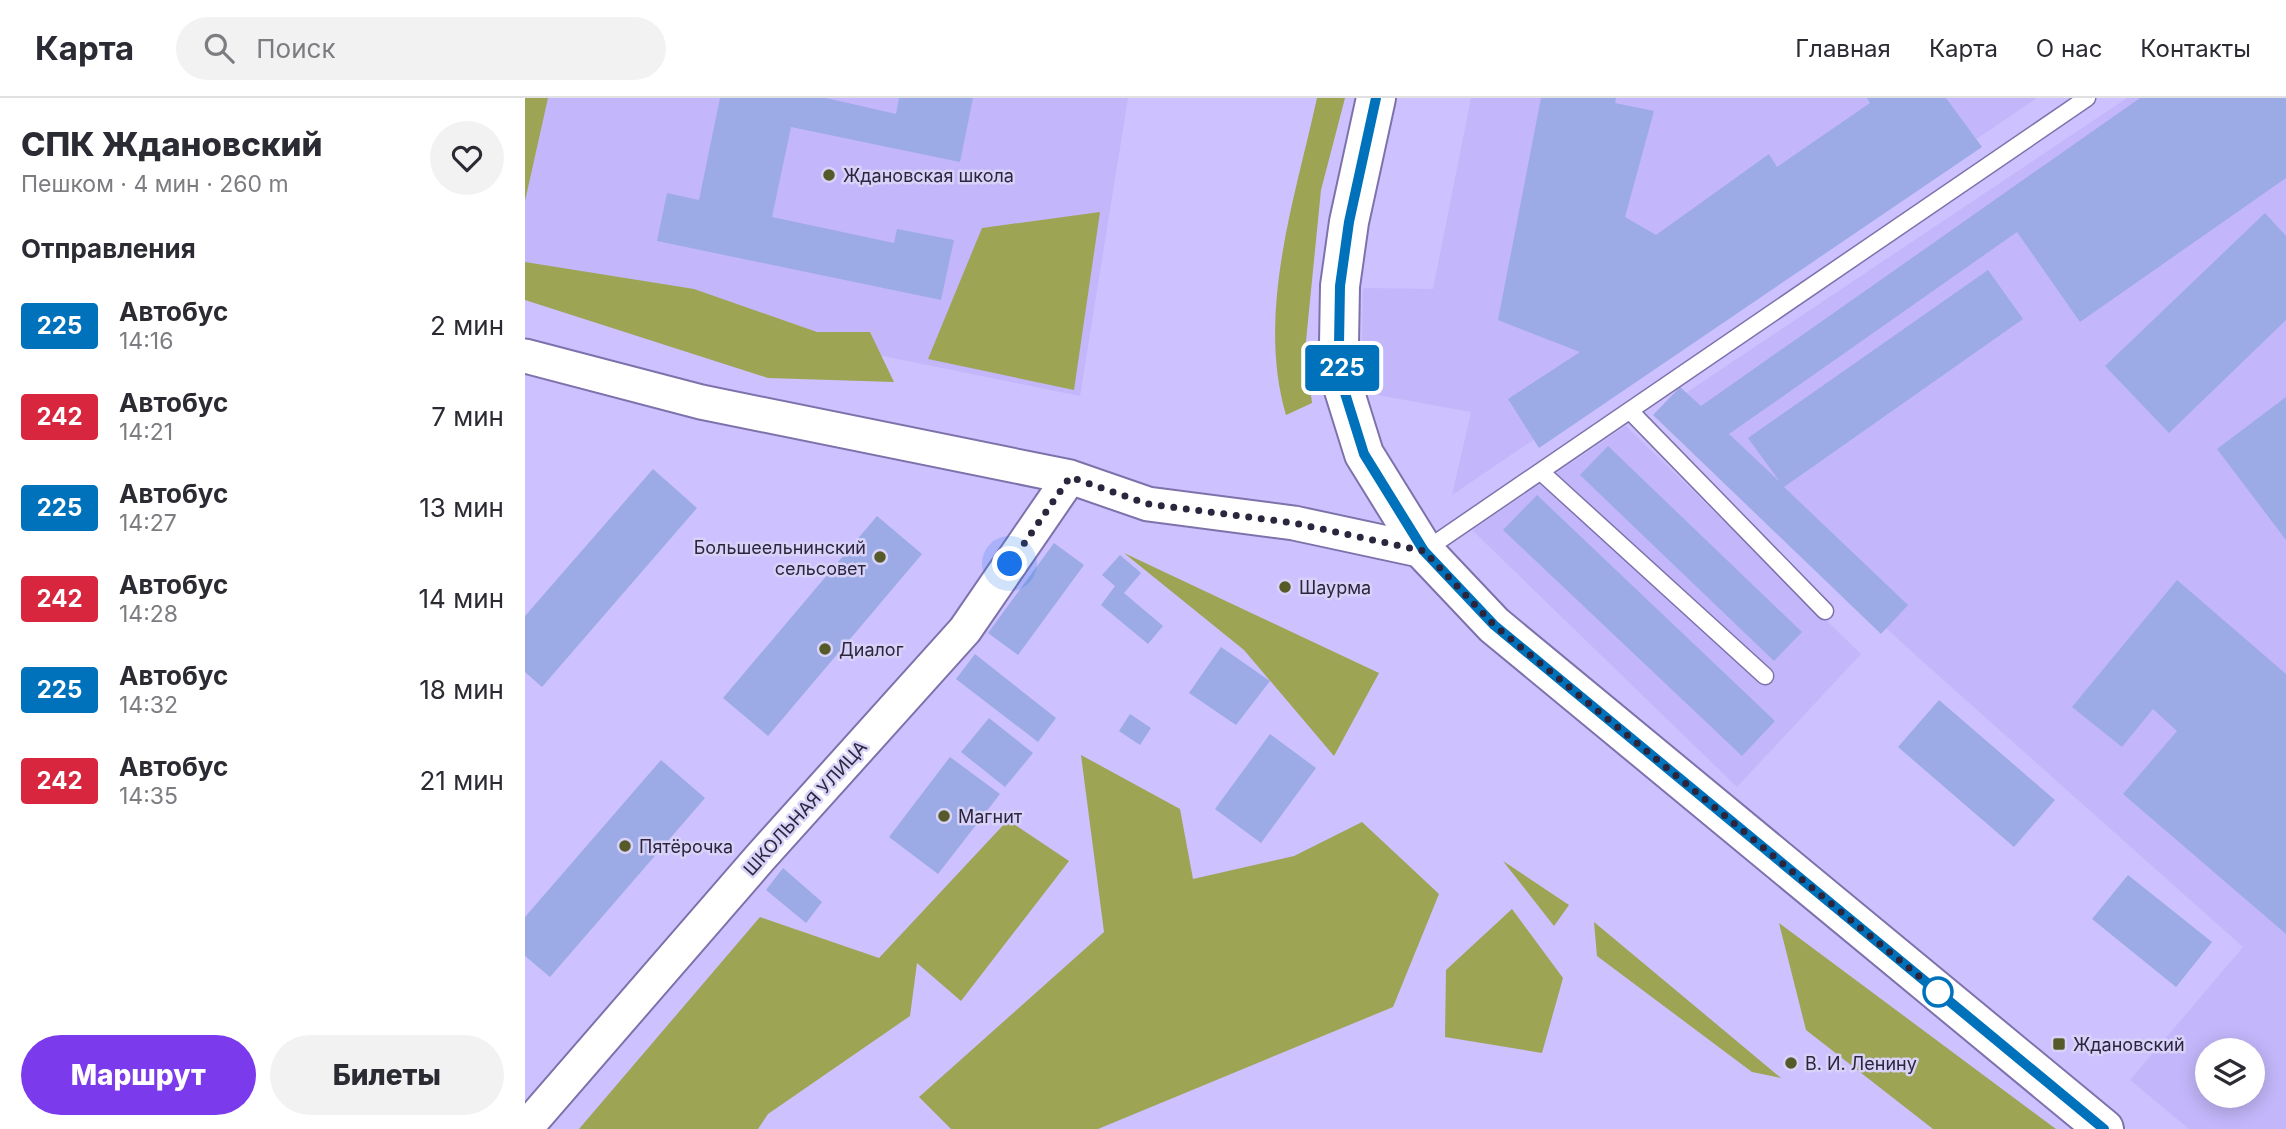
<!DOCTYPE html>
<html lang="ru">
<meta charset="utf-8">
<style>
:root{--surface:#fff;--page:#f2f2f3;--text:#2b2b33;--muted:#7c7c81;--line:#e1e1e2;--accent:#7c3aed}
body{margin:0;font-family:Inter,sans-serif;background:var(--page);color:var(--text);height:100vh;display:flex;flex-direction:column;font-size:26px;white-space:nowrap}
*{box-sizing:border-box;margin:0}
p{font-size:23px;color:var(--muted)}
.icon{flex:none;width:38px;height:38px;fill:none;stroke:currentColor;stroke-width:2;stroke-linecap:round;stroke-linejoin:round}
.map{position:relative;flex:1;overflow:hidden}
.details{display:flex;flex-direction:column;background:var(--surface);width:525px}
.details>*{flex:none}
.badge{padding:0 14px;border-radius:5px;font-size:24px;line-height:46px}
.fabs{position:absolute;left:1670px;top:940px;display:grid;gap:14px}
.fabs a{display:grid;place-items:center;width:70px;height:70px;border-radius:50%;background:var(--surface);box-shadow:0 4px 18px #0003;font-size:35px}
.you{position:absolute;width:35px;height:35px;margin:-18px;border:5px solid #fff;border-radius:50%;background:#1a73e8;box-shadow:0 0 0 10px #1a73e833}
.map>.badge{position:absolute;translate:-50% -50%;box-shadow:0 0 0 4px #fff}
h2{padding:0 21px;font-size:26px;line-height:63px}
.round{display:grid;place-items:center;flex:none;width:74px;height:74px;border-radius:37px;background:var(--page)}
.overview{display:flex;align-items:center;justify-content:space-between;height:119px;padding:0 21px}
h1{font-size:33px;font-weight:800;line-height:52px}
.cta{display:flex;gap:14px;margin-top:auto;padding:14px 21px}
.cta a{flex:1;height:80px;border-radius:42px;background:var(--accent);color:#fff;font-size:28px;font-weight:800;line-height:80px;text-align:center}
.cta a+a{background:var(--page);color:var(--text)}
ul{padding:0;list-style:none}
li{display:flex;align-items:center;gap:21px;height:91px;padding:0 21px}
li div{flex:1}
li b{display:block;font-size:26px}
li em{font-style:normal}
li .badge{min-width:77px;font-weight:700;text-align:center}
header{display:flex;align-items:center;gap:42px;box-sizing:border-box;height:98px;padding:0 35px;background:var(--surface);border-bottom:2px solid var(--line)}
header strong{font-size:33px}
nav{display:flex;gap:38px;margin-inline-start:auto;font-size:24px}
.search{width:490px;height:63px;background:var(--page);display:flex;align-items:center;gap:18px;box-sizing:border-box;padding:0 24px;border-radius:38px;color:var(--muted);font-size:26px}
main{display:flex;flex:1;min-height:0}
.map>svg:first-child{display:block}
.built{fill:#c3b6fa;fill-rule:evenodd}
.forest{fill:#9da453}
.building{fill:#9cabe6}
.lines{fill:none;stroke-linecap:round;stroke-linejoin:round}
.lane-casing{stroke:#7e72ab;stroke-width:19}
.street-casing{stroke:#7e72ab;stroke-width:37}
.secondary-casing{stroke:#7e72ab;stroke-width:42}
.lane{stroke:#fff;stroke-width:16}
.street{stroke:#fff;stroke-width:33}
.secondary{stroke:#fff;stroke-width:38}
.line-casing{stroke:#fff;stroke-width:16}
.line{stroke:#0072bc;stroke-width:10}
.walk{stroke:#2b263d;stroke-width:7;stroke-dasharray:0 12.6}
.poi-dot{fill:#565a28;stroke:#d9d2f8;stroke-width:2.5}
.stop-dot{fill:#fff;stroke:#0072bc;stroke-width:3.5}
.labels{text-anchor:middle;dominant-baseline:central;stroke-width:5;stroke-linejoin:round;paint-order:stroke}
.poi-label{font-size:18px;fill:#2b263d;stroke:#d9d2f8;text-anchor:start}
.street-label{font-size:18px;fill:#2b263d;stroke:#d9d2f8}
</style>
<header>
<strong>Карта</strong>
<div class="search"><svg class="icon" aria-label="search" viewBox="0 0 24 24"><circle cx="10" cy="10" r="6"/><path d="M15 15l6 6"/></svg>Поиск</div>
<nav><a>Главная</a><a>Карта</a><a>О нас</a><a>Контакты</a></nav>
</header>
<main>
<section class="details">
<div class="overview"><div><h1>СПК Ждановский</h1><p>Пешком · 4 мин · 260 m</p></div><a class="round"><svg class="icon" aria-label="heart" viewBox="0 0 24 24"><path d="M12 20l-8-8c-3-5 5-10 8-4 3-6 11-1 8 4z"/></svg></a></div>
<h2>Отправления</h2>
<ul>
<li><span class="badge" style="background:#0072bc;color:#fff">225</span><div><b>Автобус</b><p>14:16</p></div><em>2 мин</em></li>
<li><span class="badge" style="background:#d7263d;color:#fff">242</span><div><b>Автобус</b><p>14:21</p></div><em>7 мин</em></li>
<li><span class="badge" style="background:#0072bc;color:#fff">225</span><div><b>Автобус</b><p>14:27</p></div><em>13 мин</em></li>
<li><span class="badge" style="background:#d7263d;color:#fff">242</span><div><b>Автобус</b><p>14:28</p></div><em>14 мин</em></li>
<li><span class="badge" style="background:#0072bc;color:#fff">225</span><div><b>Автобус</b><p>14:32</p></div><em>18 мин</em></li>
<li><span class="badge" style="background:#d7263d;color:#fff">242</span><div><b>Автобус</b><p>14:35</p></div><em>21 мин</em></li>
</ul>
<div class="cta"><a>Маршрут</a><a>Билеты</a></div>
</section>
<div class="map">
<svg width="1761" height="1031" viewBox="0 0 1761 1031">
<rect width="100%" height="100%" fill="#cdc1ff"/>
<!-- built -->
<path class="built" d="M0,0h603l-48,298 -555,-113z
M946,0h566l-585,397 19,-83 -110,-20 2,-104 70,1z
M1602,0h159v1031h-97l-59,-49 113,-133 -321,-286 -269,-246zM1682,952h45v46h-45z
M1101,328l235,228 -124,133 -265,-257z"/>
<!-- forest -->
<path class="forest" d="M0,0h23l-23,103z
M792,0h28l-24,92 -16,161 7,52 -26,12c-30,-103 9,-216 31,-317z
M575,114l-26,178 -146,-31 54,-131z
M0,164l169,27 123,43h53l24,50 -126,-4 -243,-78z
M599,455l255,120 -45,83 -90,-106z
M556,657l99,54 13,70 101,-23 68,-34 77,72 -46,113 -295,122h-147l-32,-32 185,-165z
M483,722l61,41 -108,140 -44,-38 -7,53 -142,98 -10,15h-179l181,-212 119,41z
M978,763l66,44 -15,21z
M987,811l51,69 -21,75 -97,-16 1,-67z
M1069,824l187,156 -29,-6 -155,-116z
M1254,825l277,206h-123l-127,-99z"/>
<!-- building -->
<path class="building" d="M195,0h106l70,16 3,-16h74l-13,64 -169,-35 -19,90 122,26 3,-14 57,11 -13,60 -284,-59 10,-48 32,7z
M1016,0h75l-1,5 39,8 -29,106 31,18 113,-81 8,13 93,-64 -3,-5h79l36,49 -443,301 -31,-49 72,-47 -82,-32z
M1615,0h146v80l-206,144 -63,-90 -288,202 51,48 -32,-44 240,-168 35,49 -239,168 124,118 -27,29 -228,-219 27,-28 21,19z
M1740,115l21,23v84l-117,113 -64,-67z
M1761,299v143l-69,-91z
M1083,348l194,186 -28,29 -194,-186z
M128,371l44,39 -155,179 -17,-15v-56z
M1012,397l238,226 -33,35 -239,-226z
M352,418l45,38 -154,182 -45,-38z
M529,445l30,22 -66,90 -30,-22z
M595,457l21,18 -17,20 39,33 -15,18 -47,-39 14,-19 -13,-11z
M1652,482l109,94v260l-163,-140 54,-63 -24,-22 -31,38 -50,-40z
M696,549l49,34 -34,44 -47,-32z
M450,556l81,64 -18,24 -82,-63z
M1414,602l116,100 -41,47 -116,-100z
M605,616l21,14 -11,17 -21,-14z
M464,620l44,35 -28,34 -44,-35z
M745,636l46,34 -55,75 -46,-34z
M425,659l50,37 -62,80 -49,-37z
M136,662l44,38 -155,179 -25,-21v-39z
M258,770l39,34 -16,21 -40,-33z
M1603,777l84,67 -36,45 -84,-68z"/>
<g class="lines">
<defs>
<path id="lane" d="M1105,313l195,200
M1016,374l224,204
M899,453l663,-453"/>
<path id="street" d="M0,258l176,46 369,75 78,27 146,19 130,28
M0,1031l234,-270 206,-229 105,-153"/>
<path id="secondary" d="M851,0l-27,124 -9,64 -1,58 5,46 20,64 60,97 70,74 610,504"/>
</defs>
<!-- lane casing -->
<use href="#lane" class="lane-casing"/>
<!-- street casing -->
<use href="#street" class="street-casing"/>
<!-- secondary casing -->
<use href="#secondary" class="secondary-casing"/>
<!-- lane -->
<use href="#lane" class="lane"/>
<!-- street -->
<use href="#street" class="street"/>
<!-- secondary -->
<use href="#secondary" class="secondary"/>
</g>
<g class="lines">
<defs>
<path id="line" d="M851,0l-27,124 -9,64 -1,58 5,46 20,64 60,97 70,74 610,504"/>
</defs>
<!-- line casing -->
<use href="#line" class="line-casing"/>
<!-- line -->
<use href="#line" class="line"/>
<!-- walk -->
<path class="walk" d="M485,466l60,-87 78,27 146,19 130,28 70,74 444,367"/>
</g>
<!-- markers -->
<g class="poi-dot">
<circle cx="304" cy="77" r="7"/>
<circle cx="355" cy="459" r="7"/>
<circle cx="760" cy="489" r="7"/>
<circle cx="300" cy="551" r="7"/>
<circle cx="419" cy="718" r="7"/>
<circle cx="100" cy="748" r="7"/>
<rect x="1527" y="939" width="14" height="14" rx="3.5"/>
<circle cx="1266" cy="965" r="7"/>
</g>
<circle class="stop-dot" cx="1413" cy="894" r="14"/>
<g class="labels">
<!-- poi labels -->
<g class="poi-label">
<text x="318" y="77">Ждановская школа</text>
<text x="341" y="449" text-anchor="end">Большеельнинский<tspan x="341" dy="21">сельсовет</tspan></text>
<text x="774" y="489">Шаурма</text>
<text x="314" y="551">Диалог</text>
<text x="433" y="718">Магнит</text>
<text x="114" y="748">Пятёрочка</text>
<text x="1548" y="946">Ждановский</text>
<text x="1280" y="965">В. И. Ленину</text>
</g>
<!-- street labels -->
<g class="street-label">
<text transform="translate(280 710) rotate(-48)">ШКОЛЬНАЯ УЛИЦА</text>
</g>
</g>
</svg>
<div class="fabs">
<a><svg class="icon" aria-label="layers" viewBox="0 0 24 24"><path d="M12 4l9 5-9 5-9-5zM3 14l9 5 9-5"/></svg></a>
</div>
<div class="you" style="left:485px;top:466px"></div>
<b class="badge" style="left:817px;top:270px;background:#0072bc;color:#fff">225</b>
</div>
</main>
